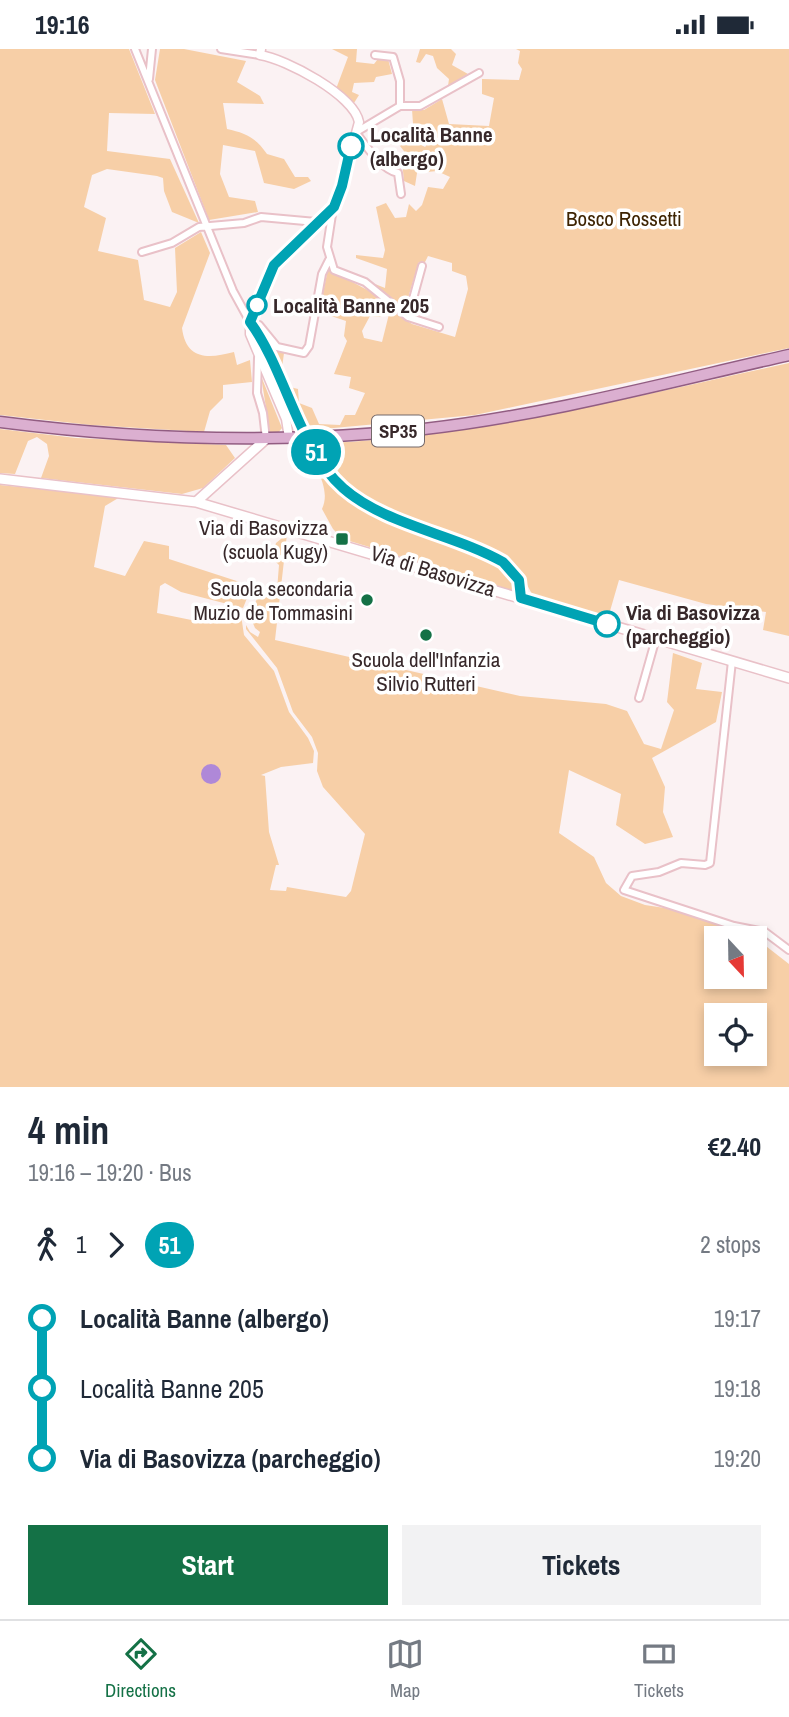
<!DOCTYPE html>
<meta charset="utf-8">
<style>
:root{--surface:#fff;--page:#f2f2f3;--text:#1f2937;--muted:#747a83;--line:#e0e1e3;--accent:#147146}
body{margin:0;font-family:"Archivo Narrow",sans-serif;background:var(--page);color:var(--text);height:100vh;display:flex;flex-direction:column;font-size:26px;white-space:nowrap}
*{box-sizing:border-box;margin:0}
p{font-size:23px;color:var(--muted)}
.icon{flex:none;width:38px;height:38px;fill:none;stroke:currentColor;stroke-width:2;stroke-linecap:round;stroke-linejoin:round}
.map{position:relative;height:1038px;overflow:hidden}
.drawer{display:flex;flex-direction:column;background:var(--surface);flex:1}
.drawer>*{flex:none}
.badge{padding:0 14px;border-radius:23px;font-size:24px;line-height:46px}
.needle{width:46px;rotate:158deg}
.tools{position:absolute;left:704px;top:877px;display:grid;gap:14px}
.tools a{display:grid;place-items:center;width:63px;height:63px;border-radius:0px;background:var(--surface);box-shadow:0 4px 10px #0003;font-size:35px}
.map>.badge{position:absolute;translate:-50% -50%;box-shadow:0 0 0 4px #fff}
.legs{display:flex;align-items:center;gap:10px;height:77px;padding:0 28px;font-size:23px}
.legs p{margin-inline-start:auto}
.summary{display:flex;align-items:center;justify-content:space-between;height:119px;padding:0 28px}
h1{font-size:38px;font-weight:700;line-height:52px}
.primary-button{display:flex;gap:14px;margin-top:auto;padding:14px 28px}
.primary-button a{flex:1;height:80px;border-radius:0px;background:var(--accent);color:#fff;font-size:28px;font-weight:700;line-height:80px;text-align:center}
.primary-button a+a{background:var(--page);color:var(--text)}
ul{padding:0 28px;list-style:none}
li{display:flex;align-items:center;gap:24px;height:70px;font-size:26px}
li i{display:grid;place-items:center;width:10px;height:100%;margin:0 9px;background:currentColor}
li i::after{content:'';width:18px;height:18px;margin:-9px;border:5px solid;border-radius:50%;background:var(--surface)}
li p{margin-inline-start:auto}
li:first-child i{background:linear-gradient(#0000 50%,currentColor 0)}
li:last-child i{background:linear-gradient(currentColor 50%,#0000 0)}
.status{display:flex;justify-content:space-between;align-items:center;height:49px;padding:0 35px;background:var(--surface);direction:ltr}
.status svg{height:19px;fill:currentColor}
.tab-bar{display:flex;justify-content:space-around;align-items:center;height:98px;border-top:2px solid var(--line);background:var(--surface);font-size:19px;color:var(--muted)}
.tab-bar a{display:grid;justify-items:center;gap:4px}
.tab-bar .on{color:var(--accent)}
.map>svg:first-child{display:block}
.green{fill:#f7cfa7;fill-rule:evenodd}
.water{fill:#af88d8}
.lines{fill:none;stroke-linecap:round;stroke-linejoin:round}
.minor-casing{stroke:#e9c1c8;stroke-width:10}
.tertiary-casing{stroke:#e9c1c8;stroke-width:11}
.secondary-casing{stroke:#e9c1c8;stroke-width:12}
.primary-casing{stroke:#925d82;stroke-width:13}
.minor{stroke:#fff;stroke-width:6}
.tertiary{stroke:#fff;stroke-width:8}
.secondary{stroke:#fff;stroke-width:9}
.primary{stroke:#dbafd0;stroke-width:10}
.tertiary-bridge-casing{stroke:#e9c1c8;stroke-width:11;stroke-linecap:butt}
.tertiary-bridge{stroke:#fff;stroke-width:8}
.line-1-casing{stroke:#fff;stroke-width:16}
.line-1{stroke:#00a3b4;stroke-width:10}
.stop-1-dot{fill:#fff;stroke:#00a3b4;stroke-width:3.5}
.poi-dot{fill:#147146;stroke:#fff;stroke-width:2.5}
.labels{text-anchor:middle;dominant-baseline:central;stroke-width:7;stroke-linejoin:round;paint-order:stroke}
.shield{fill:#fff;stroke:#73686a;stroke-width:2}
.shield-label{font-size:19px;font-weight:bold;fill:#37282a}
.stop-label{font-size:21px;font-weight:bold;fill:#37282a;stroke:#fff;text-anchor:start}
.park-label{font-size:21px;fill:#3e2403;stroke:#fff}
.poi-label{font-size:21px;fill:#37282a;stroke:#fff;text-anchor:end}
.street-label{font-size:21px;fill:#37282a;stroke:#fff}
</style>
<div class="status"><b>19:16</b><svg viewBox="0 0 49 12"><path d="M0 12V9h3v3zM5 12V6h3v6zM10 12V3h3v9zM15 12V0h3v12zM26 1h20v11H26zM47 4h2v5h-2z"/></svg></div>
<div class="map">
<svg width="789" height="1038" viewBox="0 0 789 1038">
<rect width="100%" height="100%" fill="#fbf2f3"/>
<!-- green -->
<path class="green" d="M0,0h129l26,65 -46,-1 -2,38 63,8 29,64 -27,-11 -8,-21 -1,-13 -6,-2 -50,-7 -15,6 -8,32 22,11 -8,33 40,9 6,40 26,7 7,-15 -2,-44 26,-16 9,21 -28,75c4,32 26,31 52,24l3,13 13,-5 2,22 -29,3v13l-13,13 -6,21 -113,-7 -91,-10z
M160,0h24l62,12 -9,21 23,14 4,8 -41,-1 4,26c19,4 29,9 40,25l17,5 11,18h13l3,4 -17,8 -30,-6 -9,-32 -32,-6 -3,29 9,23 26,4 3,11 -49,8 -54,-140z
M332,0h25l-1,13 18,2 4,-5h10l4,15 -16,3 -2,5 -20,1 -2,9 7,3 -5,8 -18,-14 12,-32z
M420,0h31l5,5 -4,11 16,9 -20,12 1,-7 -12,-11 -4,-12 -7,-2 -6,9 -4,-1z
M516,0h273v299l-314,67 -163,15 -47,-90 8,11 11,2 -2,15 8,19 8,2 1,14 13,5 7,16 21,1 5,-10h10l10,-22 -16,-5 2,-11 -17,-3 13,-33 -3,-5 2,-15 -27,-9 9,-43 45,24 14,13 -7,11 -10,-1 -8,15 2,7 18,4 8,-32 22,14 43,13 13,-48 -2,-13 -14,-5v-8l-24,-7 -3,6h-6l-15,49 -29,-27 10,4 2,-19 -31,-11v-3l27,3 2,-8 -9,-43 10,-4 9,15 11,-1 3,-13 7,7 6,-6 6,-18 15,2 7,-12 -13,-6 -20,2 -2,13 -11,-5 -2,-20 5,-6 -7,-9 11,-7 14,8 9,-10 -21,-13 -1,-15 12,1 18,-11 7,25 40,2 5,-28 -12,-4v-15l37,1 3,-11 -4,-6 2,-12z
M789,314v273l-26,-6 3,-18 -60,-8 -87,-24 -11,38 -76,-24 -12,-22 -14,-14 -133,-57 -20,-11 -28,-34 -9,6 23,30 16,13 144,61 16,21 -4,3 -168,-51 -10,-10 -11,-20c10,-21 -9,-46 -18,-65 165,-5 324,-46 485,-81z
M261,327l21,52 -4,5h-8z
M0,380l76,9 150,7 9,13 -32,30 -21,6 -141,-16 8,-22 -2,-12 -10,-7 -9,4 -13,33 -15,-1z
M0,436l120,12 -15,9 -11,61 31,9 19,-35 25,5v13l83,27 -9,22 -62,-16 -16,-9 -5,3 -3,27 54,11 9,-14 21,5 3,20 30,36 15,41 19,26 6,13 -1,12 -32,4 -20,8 4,1 4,56 10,33h-3l-6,25 16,1 1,-4 59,10 5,-6 14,-57 -42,-47 -6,-16 1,-18 -6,-16 -19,-25 -16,-44 -31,-39v-4l4,7 8,5 2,-5 -5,-4 -5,-12 8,-20 10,1 4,-10 5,3 2,-25 -7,-7 4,-15 11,-9 -12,106 245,56 86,8 21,7 17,33 17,5 13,-39 -7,-8 6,-49 29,10 -6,26 26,3 -6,30 -64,36 13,29 -2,25 10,25 -28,7 -29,-19 5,-31 -52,-24 -10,63 35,24 12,26 15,13 24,9 33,5 79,29 32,25v123h-789zM716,889h38v39h-38zM716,966h38v38h-38z"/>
<!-- water -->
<path class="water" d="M201 725a10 10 0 1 1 20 0a10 10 0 1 1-20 0Z"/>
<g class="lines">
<defs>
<path id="minor" d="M135,0l98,242 17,31 9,3 18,22 27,6 5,-7 13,-72 7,-14
M221,0l39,6
M375,6l18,2 7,24v25
M149,30l3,-30
M358,82l42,-25h20l59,-33
M357,85c9,12 25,36 41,39l3,21
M333,159l-6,39 7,23 31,12 43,35 31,10
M142,203l30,-9 27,-16 45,-4 17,-6 55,5
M408,268l14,-51
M258,309l-1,35 6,20 3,26
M732,612l-22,202 -5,2 -24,-2 -22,9 -27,4 -8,14 110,36 31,6 24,18
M639,649l17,-60"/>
<path id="tertiary" d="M261,0l-1,6c26,4 94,40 99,67l-20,74 -5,10 -60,59 -24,57v12l36,85 3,19
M250,273l49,95
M320,410c38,63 123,70 183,103l16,18 2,18"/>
<path id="secondary" d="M0,430l196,23 593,176
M196,453l70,-63"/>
<path id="primary" d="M0,373c140,18 284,22 424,7 123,-14 245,-47 365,-74"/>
</defs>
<!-- minor casing -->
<use href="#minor" class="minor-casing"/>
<!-- tertiary casing -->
<use href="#tertiary" class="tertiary-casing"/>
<!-- secondary casing -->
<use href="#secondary" class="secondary-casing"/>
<!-- primary casing -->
<use href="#primary" class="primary-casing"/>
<!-- minor -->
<use href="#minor" class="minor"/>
<!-- tertiary -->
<use href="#tertiary" class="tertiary"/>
<!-- secondary -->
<use href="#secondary" class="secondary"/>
<!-- primary -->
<use href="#primary" class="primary"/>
<defs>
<path id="tertiary-bridge" d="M299,368l21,42"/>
</defs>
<!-- tertiary-bridge casing -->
<use href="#tertiary-bridge" class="tertiary-bridge-casing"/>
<!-- tertiary-bridge -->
<use href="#tertiary-bridge" class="tertiary-bridge"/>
</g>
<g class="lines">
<defs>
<path id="line-1" d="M351,97l-9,40 -8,21 -60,58 -24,57c36,49 48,126 93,166 42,37 111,46 160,74l16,18 2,18 86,26"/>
</defs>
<!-- line-1 casing -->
<use href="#line-1" class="line-1-casing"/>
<!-- line-1 -->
<use href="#line-1" class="line-1"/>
</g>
<!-- markers -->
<g class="stop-1-dot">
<circle cx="351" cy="97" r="12"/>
<circle cx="257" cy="256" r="9"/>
<circle cx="607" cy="575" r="12"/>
</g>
<g class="poi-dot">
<rect x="335" y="483" width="14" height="14" rx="3.5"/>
<circle cx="367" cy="551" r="7"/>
<circle cx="426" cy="586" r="7"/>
</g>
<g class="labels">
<!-- shield labels -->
<rect class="shield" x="372" y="366.5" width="52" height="31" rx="5"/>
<g class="shield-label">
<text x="398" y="382">SP35</text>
</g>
<!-- stop labels -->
<g class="stop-label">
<text x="370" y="85">Località Banne<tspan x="370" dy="24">(albergo)</tspan></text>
<text x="273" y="256">Località Banne 205</text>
<text x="626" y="563">Via di Basovizza<tspan x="626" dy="24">(parcheggio)</tspan></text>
</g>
<!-- park labels -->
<g class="park-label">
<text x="624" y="169">Bosco Rossetti</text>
</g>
<!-- poi labels -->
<g class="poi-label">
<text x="328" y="478">Via di Basovizza<tspan x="328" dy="24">(scuola Kugy)</tspan></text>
<text x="353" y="539">Scuola secondaria<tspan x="353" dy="24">Muzio de Tommasini</tspan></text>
<text x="426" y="610" text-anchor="middle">Scuola dell'Infanzia<tspan x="426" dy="24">Silvio Rutteri</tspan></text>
</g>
<!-- street labels -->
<g class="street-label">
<text transform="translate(433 522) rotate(17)">Via di Basovizza</text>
</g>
</g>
</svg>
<div class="tools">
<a><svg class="needle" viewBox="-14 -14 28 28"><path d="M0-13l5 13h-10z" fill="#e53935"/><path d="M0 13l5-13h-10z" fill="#747a83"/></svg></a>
<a><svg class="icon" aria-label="locate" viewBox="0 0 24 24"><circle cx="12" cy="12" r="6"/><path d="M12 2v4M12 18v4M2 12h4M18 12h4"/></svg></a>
</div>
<b class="badge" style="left:316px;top:403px;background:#00a3b4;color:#fff">51</b>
</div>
<section class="drawer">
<div class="summary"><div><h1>4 min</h1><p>19:16 – 19:20 · Bus</p></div><b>€2.40</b></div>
<div class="legs"><svg class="icon" aria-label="walk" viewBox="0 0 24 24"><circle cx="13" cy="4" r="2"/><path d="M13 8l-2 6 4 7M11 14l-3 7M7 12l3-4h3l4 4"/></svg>1<svg class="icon" aria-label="forward" viewBox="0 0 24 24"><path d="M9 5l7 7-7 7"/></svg><b class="badge" style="background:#00a3b4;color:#fff">51</b><p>2 stops</p></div>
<ul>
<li><i style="color:#00a3b4"></i><b>Località Banne (albergo)</b><p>19:17</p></li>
<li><i style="color:#00a3b4"></i><span>Località Banne 205</span><p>19:18</p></li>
<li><i style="color:#00a3b4"></i><b>Via di Basovizza (parcheggio)</b><p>19:20</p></li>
</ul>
<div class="primary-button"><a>Start</a><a>Tickets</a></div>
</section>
<nav class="tab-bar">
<a class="on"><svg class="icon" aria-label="directions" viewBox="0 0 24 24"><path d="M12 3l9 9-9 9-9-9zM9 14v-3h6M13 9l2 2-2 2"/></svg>Directions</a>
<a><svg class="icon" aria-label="map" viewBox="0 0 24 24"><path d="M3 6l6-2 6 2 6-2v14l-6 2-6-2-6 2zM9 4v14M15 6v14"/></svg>Map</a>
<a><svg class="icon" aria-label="tickets" viewBox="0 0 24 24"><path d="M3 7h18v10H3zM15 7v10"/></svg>Tickets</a>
</nav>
